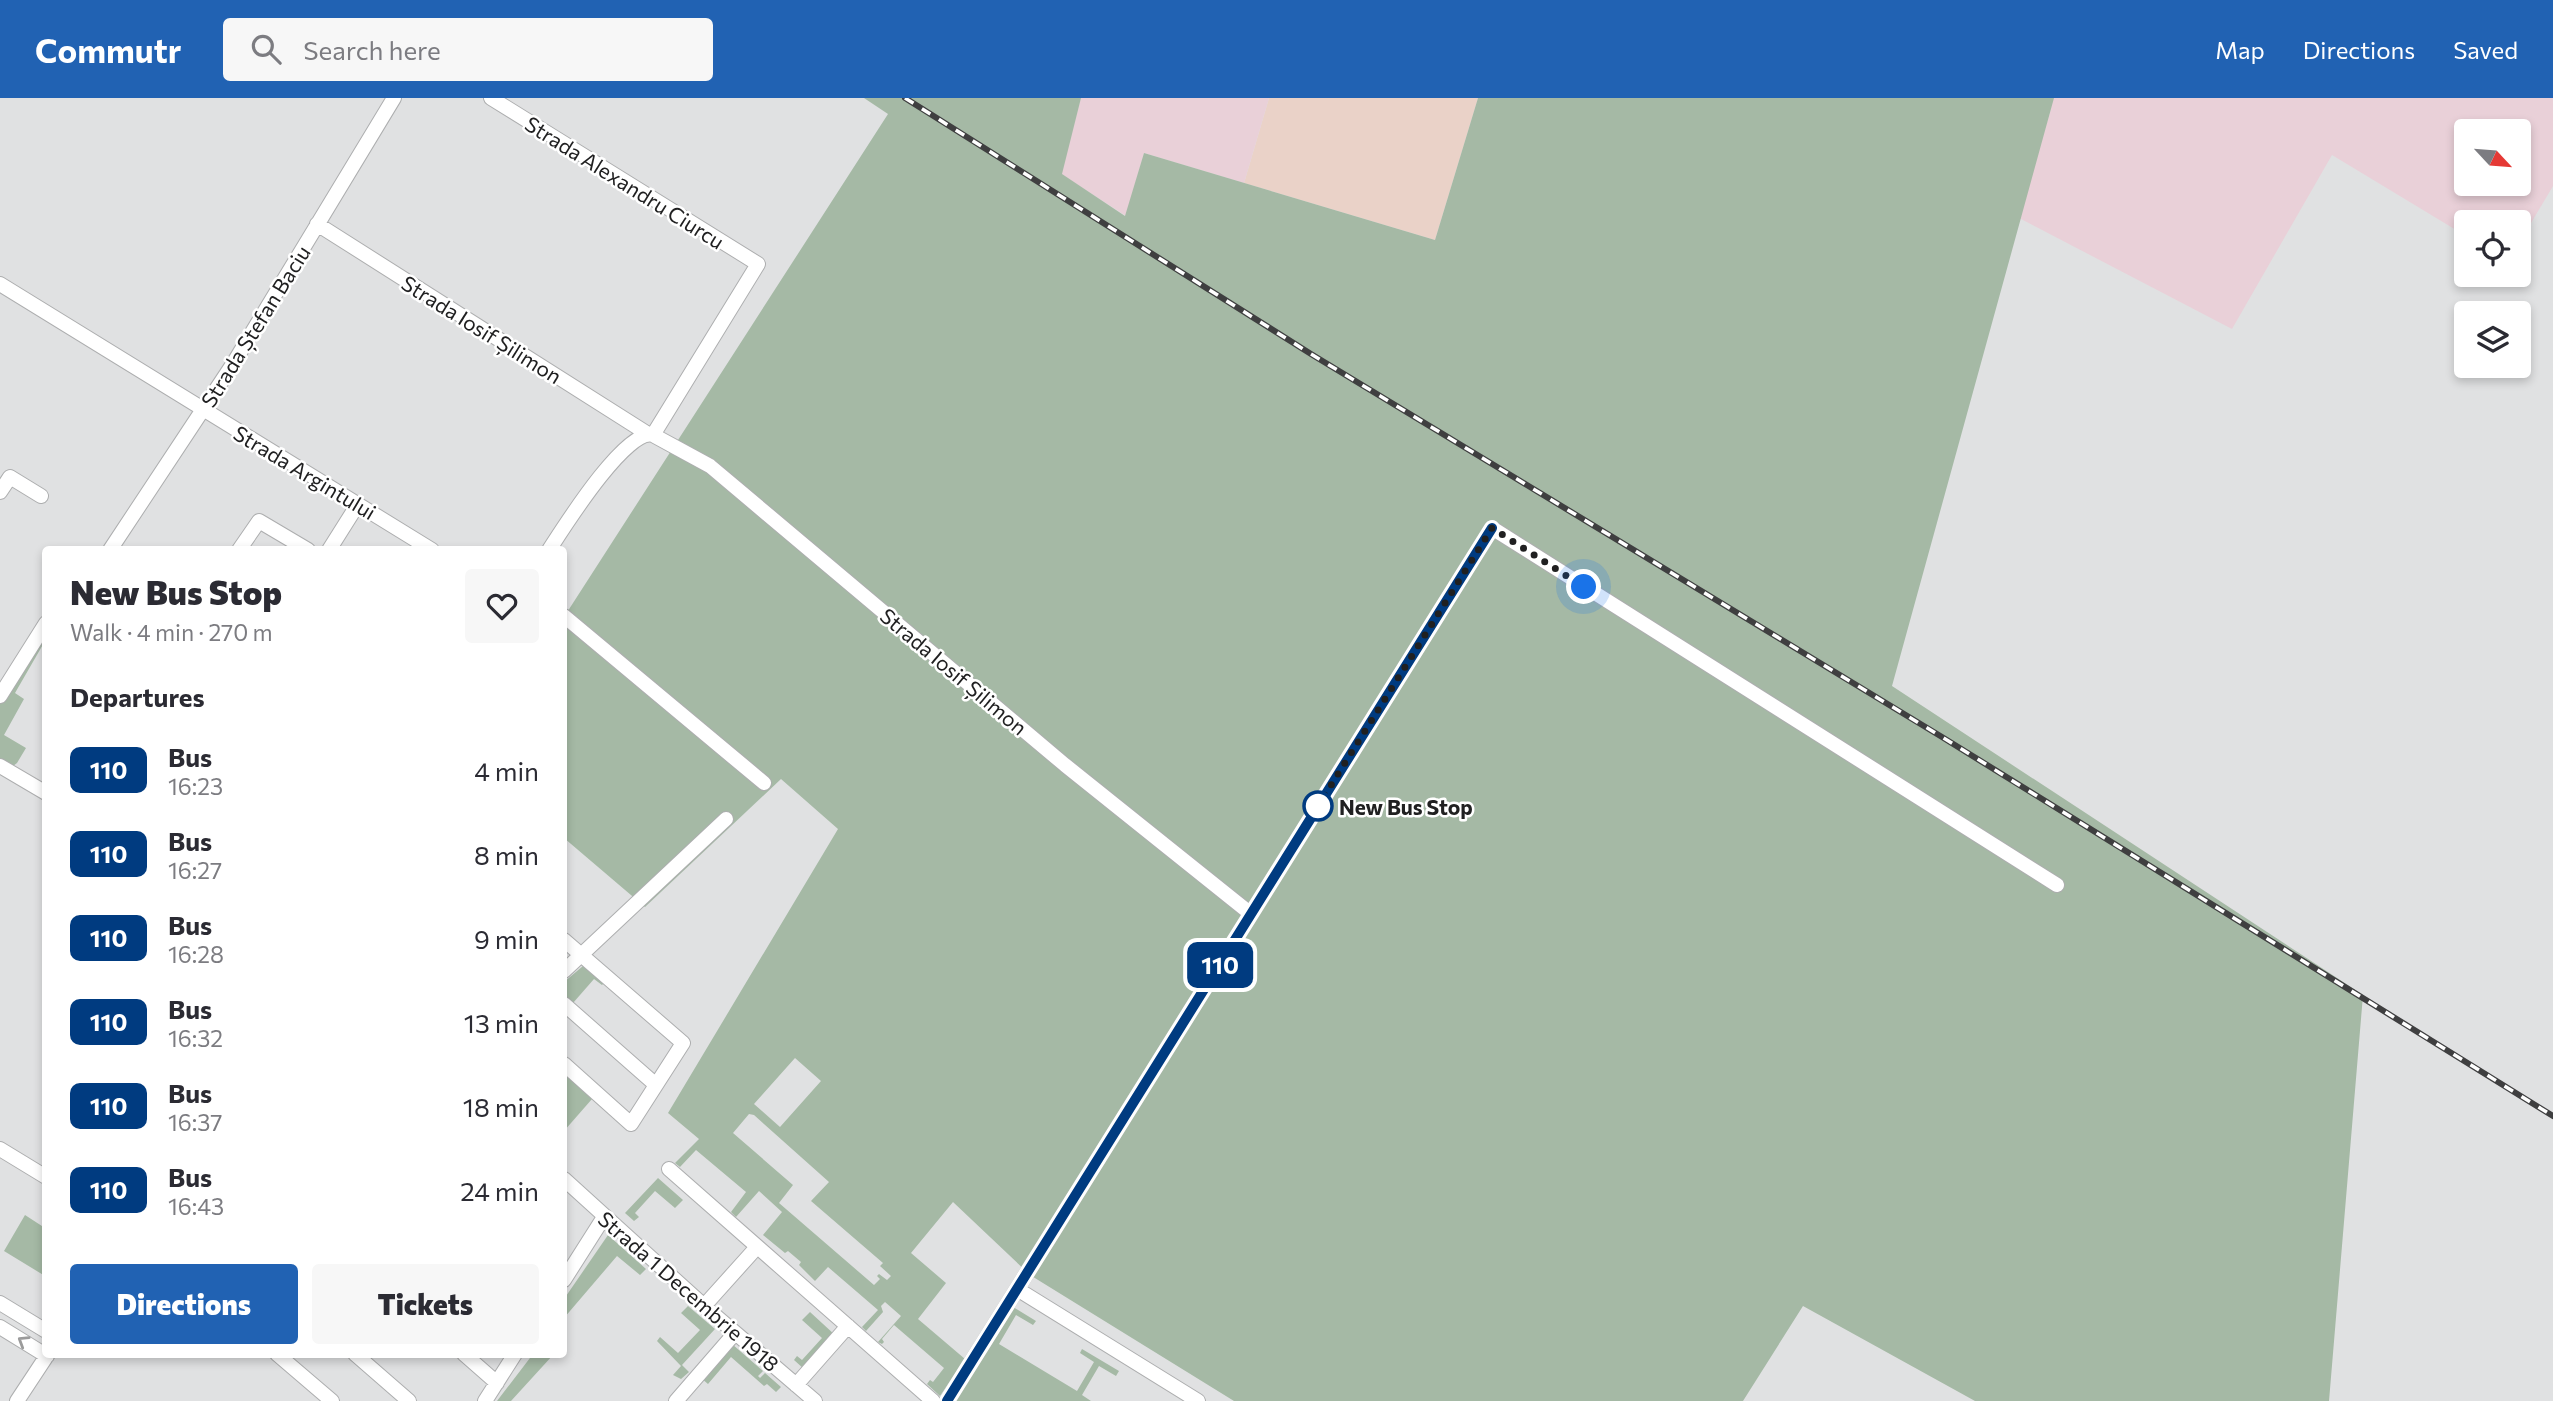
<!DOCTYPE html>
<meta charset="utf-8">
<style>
:root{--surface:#fff;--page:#f7f7f7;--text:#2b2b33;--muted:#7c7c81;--accent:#2162b3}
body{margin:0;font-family:Commissioner,sans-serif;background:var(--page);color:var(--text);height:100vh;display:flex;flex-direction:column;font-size:26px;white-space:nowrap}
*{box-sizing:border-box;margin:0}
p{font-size:23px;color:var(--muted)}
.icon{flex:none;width:38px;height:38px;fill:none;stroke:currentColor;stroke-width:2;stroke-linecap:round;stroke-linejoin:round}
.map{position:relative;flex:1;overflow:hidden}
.details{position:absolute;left:42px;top:448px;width:525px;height:812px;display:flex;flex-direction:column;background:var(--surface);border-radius:7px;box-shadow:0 4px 10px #0003}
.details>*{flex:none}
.badge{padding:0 14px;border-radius:10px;font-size:24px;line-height:46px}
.needle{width:46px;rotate:116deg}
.tools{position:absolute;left:2454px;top:21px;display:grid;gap:14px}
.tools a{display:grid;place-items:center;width:77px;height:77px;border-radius:7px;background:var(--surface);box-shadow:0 4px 10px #0003;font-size:35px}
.you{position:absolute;width:35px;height:35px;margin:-18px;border:5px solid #fff;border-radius:50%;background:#1a73e8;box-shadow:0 0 0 10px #1a73e833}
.map>.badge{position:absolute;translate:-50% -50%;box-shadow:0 0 0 4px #fff}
h2{padding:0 28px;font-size:26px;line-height:63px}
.round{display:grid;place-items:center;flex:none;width:74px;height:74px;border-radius:7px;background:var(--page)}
.headline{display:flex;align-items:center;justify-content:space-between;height:119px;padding:0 28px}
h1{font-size:33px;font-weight:800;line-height:52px}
.button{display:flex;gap:14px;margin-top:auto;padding:14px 28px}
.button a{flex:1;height:80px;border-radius:7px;background:var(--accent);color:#fff;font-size:28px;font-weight:800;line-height:80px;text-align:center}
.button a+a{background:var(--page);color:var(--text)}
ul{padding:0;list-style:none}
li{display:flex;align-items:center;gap:21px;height:84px;padding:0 28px}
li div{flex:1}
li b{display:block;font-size:26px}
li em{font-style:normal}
li .badge{min-width:77px;font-weight:700;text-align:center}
header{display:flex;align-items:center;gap:42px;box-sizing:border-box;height:98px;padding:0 35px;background:var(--accent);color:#fff}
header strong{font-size:33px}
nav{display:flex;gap:38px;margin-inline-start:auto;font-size:24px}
.search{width:490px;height:63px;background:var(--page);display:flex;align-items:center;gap:18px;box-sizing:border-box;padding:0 24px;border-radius:7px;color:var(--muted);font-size:26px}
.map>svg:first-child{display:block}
.commercial{fill:#ead2c8}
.industrial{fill:#e9d0d8;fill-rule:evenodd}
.green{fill:#a5b9a5;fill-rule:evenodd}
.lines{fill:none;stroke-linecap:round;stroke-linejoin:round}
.minor-casing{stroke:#adaeaf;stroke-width:16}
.minor{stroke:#fff;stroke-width:14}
.rail-casing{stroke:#3f3f40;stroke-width:6}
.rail{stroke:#fff;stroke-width:3.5;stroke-dasharray:10;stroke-linecap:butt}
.oneway{stroke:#9b9b9b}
.line-casing{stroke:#fff;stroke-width:16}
.line{stroke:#003b80;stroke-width:10}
.walk{stroke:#202021;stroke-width:7;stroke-dasharray:0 12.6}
.stop-dot{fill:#fff;stroke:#003b80;stroke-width:3.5}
.labels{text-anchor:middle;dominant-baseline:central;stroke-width:5;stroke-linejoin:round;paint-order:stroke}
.street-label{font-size:21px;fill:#202021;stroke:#fff}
.stop-label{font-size:21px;font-weight:bold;fill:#202021;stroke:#fff;text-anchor:start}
</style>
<header>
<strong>Commutr</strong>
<div class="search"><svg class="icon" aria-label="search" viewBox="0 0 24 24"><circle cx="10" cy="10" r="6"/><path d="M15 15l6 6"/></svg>Search here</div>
<nav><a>Map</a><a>Directions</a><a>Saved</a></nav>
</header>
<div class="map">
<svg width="2553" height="1303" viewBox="0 0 2553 1303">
<rect width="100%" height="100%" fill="#e0e1e2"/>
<!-- commercial -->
<path class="commercial" d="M1269,0h209l-43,142 -191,-57z"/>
<!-- industrial -->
<path class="industrial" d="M1081,0h188l-25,85 -100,-30 -18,63 -65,-42z
M2001,0h552v88l-35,59v-23h-52v14l-134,-81 -100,174 -213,-111 32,-109zM2466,33h52v53h-52z"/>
<!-- green -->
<path class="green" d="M864,0h217l-19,76 63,42 19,-63 291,87 43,-142h576l-162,588 471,309 -34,406h-354l-172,-95 -60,95h-509l-204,-126 -77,-73 -42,51 35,30 -28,36 47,40 -25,37 -13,-12 3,-4 3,2 11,-14 -50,-43 -12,14 2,3 -2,2 -4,-2 23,-26 -16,-14 -4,4 2,6 -17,19 -4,-4 16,-17 -50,-43 -13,14 -16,-16 2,-3 -13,-11 -3,2 -22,-18 19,-23 -23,-21 -23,26 -5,-5 15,-20 -50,-42 -16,17 -5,-4 24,-24 -31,-26 170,-284 -57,-50 -136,128 -81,-69v-221l324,-503zM795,960l26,23 -41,46 -26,-23zM749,1016l5,1 75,67 -18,19 72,62 -3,3 11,10 -4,4 -8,-6 -2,2 3,3 -6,6 -95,-82 14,-18 -60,-52z
M45,538v5l-30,52 9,6 -20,36 22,13 -9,15 -4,3 -13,-8v-57z
M583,868l21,17 -2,2 -8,-6 -21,24 -9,-5v-16z
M564,975l28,26 -28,32z
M658,1080l25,22 -8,8 -20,-17 -20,22 4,4 -5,4 -9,-8z
M25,1117l20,13v48l-41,-25z
M608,1137l38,34 -6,6 -23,-19 -53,62v-19z
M688,1208l27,23 -33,36 7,7 -8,7 -8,-4 8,-9 -24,-25 3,-4 18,16 22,-23 -19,-17z
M1013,1209l23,14 -3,4 -17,-10 -17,29 78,47 17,-29 -14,-9 2,-4 37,22 -3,5 -17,-10 -17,29 9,6h-135z
M810,1214l25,23 -31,34 -10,-9 3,-4 5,4 20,-22 -20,-18z
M732,1246l31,27 -5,5 2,2 5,-5 16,14 -5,5 -9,-8 -3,2 -33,-29 -23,27 -7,-6z
M533,1256l20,1 -42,46h-14z"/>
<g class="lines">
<defs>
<path id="minor" d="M491,0l267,166 -105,171c-27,-7 -89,92 -104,115
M317,126l331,210
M0,186l432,266
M653,337l57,31 355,299 186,149
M0,394l10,-15 31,19
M110,452l123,-186 161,-266
M239,452l20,-29 49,29
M329,452l29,-46
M564,518l200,167
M0,598l46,-73
M0,668l46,27
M564,842l119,103 -52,81 -67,-60
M564,873l162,-152
M564,906l92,81
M0,1051l46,28
M669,1071l264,232
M564,1081l140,127 111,95
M564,1182l40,-63
M1017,1191l181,112
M0,1205l46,28
M704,1208l53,-59
M0,1229l47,29
M277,1256l55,47
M355,1256l54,47
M464,1256l33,29
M796,1287l52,-59
M17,1303l31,-47
M485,1303l30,-47
M676,1303l59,-68
M947,1303l545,-873 565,357"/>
</defs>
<!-- minor casing -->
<use href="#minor" class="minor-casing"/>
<!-- minor -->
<use href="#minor" class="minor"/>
<defs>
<path id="rail" d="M905,0l406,256 631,383 611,379"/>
</defs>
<!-- rail casing -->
<use href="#rail" class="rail-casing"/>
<!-- rail -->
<use href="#rail" class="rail"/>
</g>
<!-- one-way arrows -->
<defs><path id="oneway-chevron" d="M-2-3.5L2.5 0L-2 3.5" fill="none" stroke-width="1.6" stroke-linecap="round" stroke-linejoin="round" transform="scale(1.75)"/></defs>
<use class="oneway" href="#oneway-chevron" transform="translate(23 1243) rotate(-148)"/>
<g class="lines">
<defs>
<path id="line" d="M947,1303l545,-873"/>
</defs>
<!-- line casing -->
<use href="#line" class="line-casing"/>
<!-- line -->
<use href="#line" class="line"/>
<!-- walk -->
<path class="walk" d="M1318,708l174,-278 92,59"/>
</g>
<!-- markers -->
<circle class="stop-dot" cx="1318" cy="708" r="14"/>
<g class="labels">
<!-- street labels -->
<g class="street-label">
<text transform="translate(625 84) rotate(32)">Strada Alexandru Ciurcu</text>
<text transform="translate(255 228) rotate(-58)">Strada Ștefan Baciu</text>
<text transform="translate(482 231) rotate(32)">Strada Iosif Șilimon</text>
<text transform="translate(305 374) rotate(31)">Strada Argintului</text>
<text transform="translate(954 573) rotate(40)">Strada Iosif Șilimon</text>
<text transform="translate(689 1193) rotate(41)">Strada 1 Decembrie 1918</text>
</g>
<!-- stop labels -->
<g class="stop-label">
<text x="1339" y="708">New Bus Stop</text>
</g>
</g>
</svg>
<div class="tools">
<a><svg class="needle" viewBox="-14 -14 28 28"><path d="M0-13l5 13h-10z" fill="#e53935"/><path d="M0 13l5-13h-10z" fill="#7c7c81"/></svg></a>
<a><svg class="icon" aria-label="locate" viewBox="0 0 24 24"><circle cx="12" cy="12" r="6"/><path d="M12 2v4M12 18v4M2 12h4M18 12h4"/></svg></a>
<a><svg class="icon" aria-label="layers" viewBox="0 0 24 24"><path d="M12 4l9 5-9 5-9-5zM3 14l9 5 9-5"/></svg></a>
</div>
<div class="you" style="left:1584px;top:489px"></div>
<b class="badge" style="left:1220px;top:867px;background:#003b80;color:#fff">110</b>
<section class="details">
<div class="headline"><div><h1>New Bus Stop</h1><p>Walk · 4 min · 270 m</p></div><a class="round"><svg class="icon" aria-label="heart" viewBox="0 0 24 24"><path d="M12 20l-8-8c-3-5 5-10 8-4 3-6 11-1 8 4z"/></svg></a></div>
<h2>Departures</h2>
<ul>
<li><span class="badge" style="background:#003b80;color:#fff">110</span><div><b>Bus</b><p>16:23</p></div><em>4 min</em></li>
<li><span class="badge" style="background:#003b80;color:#fff">110</span><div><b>Bus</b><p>16:27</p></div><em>8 min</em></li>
<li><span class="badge" style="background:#003b80;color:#fff">110</span><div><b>Bus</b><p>16:28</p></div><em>9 min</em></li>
<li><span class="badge" style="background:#003b80;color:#fff">110</span><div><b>Bus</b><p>16:32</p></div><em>13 min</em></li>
<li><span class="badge" style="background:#003b80;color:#fff">110</span><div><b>Bus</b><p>16:37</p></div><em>18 min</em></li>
<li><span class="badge" style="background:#003b80;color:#fff">110</span><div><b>Bus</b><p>16:43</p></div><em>24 min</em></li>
</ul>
<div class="button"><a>Directions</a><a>Tickets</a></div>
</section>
</div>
